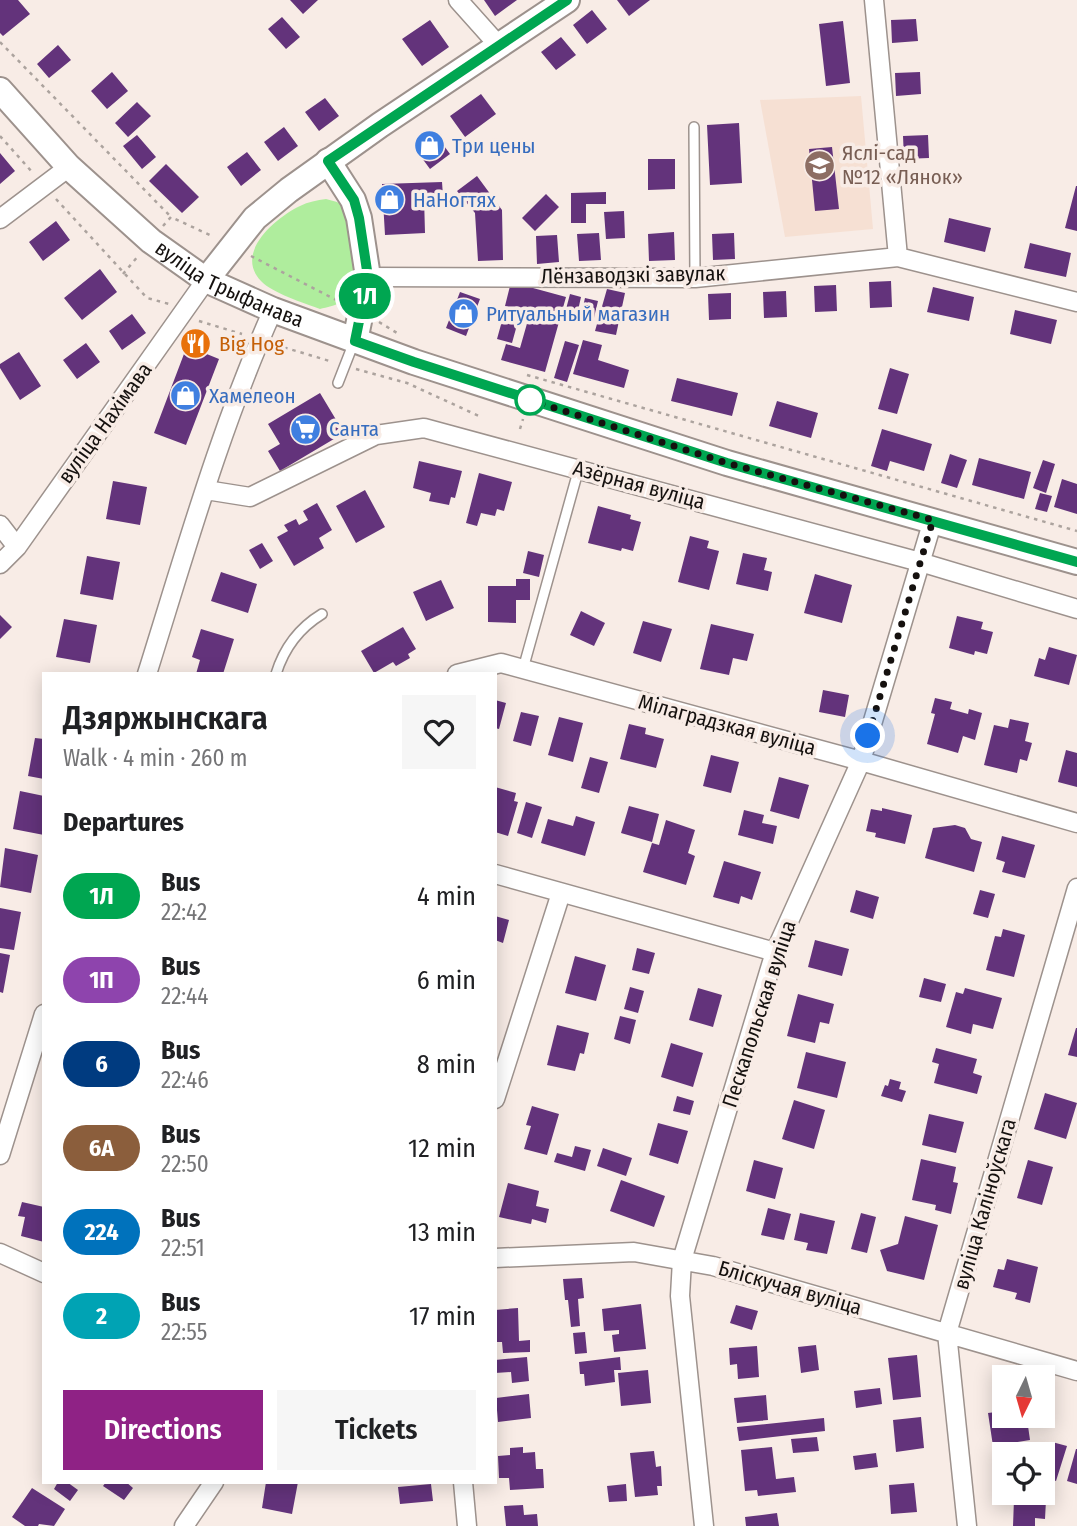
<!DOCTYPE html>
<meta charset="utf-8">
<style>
:root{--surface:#fff;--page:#f6f6f6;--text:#202124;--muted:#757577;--accent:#8f2285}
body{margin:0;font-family:"Fira Sans Condensed",sans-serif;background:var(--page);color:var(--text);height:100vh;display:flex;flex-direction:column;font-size:26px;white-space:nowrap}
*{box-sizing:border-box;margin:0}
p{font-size:23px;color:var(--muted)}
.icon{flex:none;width:38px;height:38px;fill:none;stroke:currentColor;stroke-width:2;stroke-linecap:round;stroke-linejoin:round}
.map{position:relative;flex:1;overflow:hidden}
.drawer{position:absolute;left:42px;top:672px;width:455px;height:812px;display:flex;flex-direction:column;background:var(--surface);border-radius:0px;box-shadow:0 4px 18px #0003}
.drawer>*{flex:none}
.badge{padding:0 14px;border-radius:23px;font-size:24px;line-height:46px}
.needle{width:46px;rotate:185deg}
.buttons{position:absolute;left:992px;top:1365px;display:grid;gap:14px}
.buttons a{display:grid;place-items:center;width:63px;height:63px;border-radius:0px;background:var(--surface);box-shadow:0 4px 18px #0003;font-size:35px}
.you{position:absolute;width:35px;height:35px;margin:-18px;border:5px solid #fff;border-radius:50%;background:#1a73e8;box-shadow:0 0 0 10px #1a73e833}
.map>.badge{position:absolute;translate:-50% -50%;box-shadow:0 0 0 4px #fff}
h2{padding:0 21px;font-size:26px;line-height:63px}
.round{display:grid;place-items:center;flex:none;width:74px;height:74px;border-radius:0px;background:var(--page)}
.summary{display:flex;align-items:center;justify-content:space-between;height:119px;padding:0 21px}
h1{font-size:33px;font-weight:600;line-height:52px}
.cta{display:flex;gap:14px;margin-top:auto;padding:14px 21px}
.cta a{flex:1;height:80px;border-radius:0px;background:var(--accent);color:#fff;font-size:28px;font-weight:600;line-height:80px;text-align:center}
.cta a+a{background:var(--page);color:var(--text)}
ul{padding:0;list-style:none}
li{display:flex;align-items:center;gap:21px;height:84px;padding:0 21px}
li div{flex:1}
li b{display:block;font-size:26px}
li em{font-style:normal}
li .badge{min-width:77px;font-weight:700;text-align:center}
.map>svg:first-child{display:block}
.education{fill:#f6e0d3}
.green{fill:#afed9d}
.building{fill:#63337b}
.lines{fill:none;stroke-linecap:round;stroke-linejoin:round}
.lane-casing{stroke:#9d928d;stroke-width:12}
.street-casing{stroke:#9d928d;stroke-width:21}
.secondary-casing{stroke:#9d928d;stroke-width:28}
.path{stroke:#aca39e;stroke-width:2.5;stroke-dasharray:3.5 5;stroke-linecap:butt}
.lane{stroke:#fff;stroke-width:9}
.street{stroke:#fff;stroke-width:18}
.secondary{stroke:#fff;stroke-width:24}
.line-casing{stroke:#fff;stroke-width:16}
.line{stroke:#00a651;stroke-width:10}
.walk{stroke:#15110f;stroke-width:7;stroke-dasharray:0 12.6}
.stop-dot{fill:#fff;stroke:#00a651;stroke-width:3.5}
.labels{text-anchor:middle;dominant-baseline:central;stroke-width:7;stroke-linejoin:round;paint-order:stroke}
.shop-label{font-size:21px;fill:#366cbe;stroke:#f8ece6;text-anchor:start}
.education-label{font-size:21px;fill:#785e54;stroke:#f8ece6;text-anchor:start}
.street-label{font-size:21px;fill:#15110f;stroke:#f8ece6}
.food-label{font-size:21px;fill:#c56008;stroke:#f8ece6;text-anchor:start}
</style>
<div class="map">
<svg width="1077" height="1526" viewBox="0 0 1077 1526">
<rect width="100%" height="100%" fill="#f8ece6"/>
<!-- education -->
<path class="education" d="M861,96l12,133 -88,8 -25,-137z"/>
<!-- green -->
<path class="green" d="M326,199l11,3 9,6c5,26 23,77 -5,94 -6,4 -14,5 -21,7 -16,-6 -48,-16 -59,-28 -27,-28 14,-63 39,-75 8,-4 17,-6 26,-7z"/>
<!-- building -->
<path class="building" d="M0,0h18l12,14 -27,22 -3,-3z
M290,0h28l-15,14z
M484,0h33l-22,16z
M617,0h33l-21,16z
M592,10l15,19 -20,15 -14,-19z
M282,17l18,20 -14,12 -18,-20z
M916,19l2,22 -26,2 -1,-23z
M430,20l19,27 -27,19 -20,-27z
M843,21l7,62 -24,3 -7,-62z
M561,37l15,18 -20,15 -15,-18z
M58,45l13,15 -22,18 -12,-14z
M112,72l16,19 -21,18 -16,-18z
M920,72l1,22 -25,2 -1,-23z
M481,94l15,20 -31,23 -15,-21z
M325,98l14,18 -20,15 -14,-19z
M137,102l14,14 -23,21 -13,-14z
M739,123l3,60 -32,2 -3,-60z
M284,127l14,19 -20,15 -14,-19z
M137,135l19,22 -14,12 -19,-23z
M436,135l14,19 -20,15 -14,-19z
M928,135l1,23 -25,1 -1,-23z
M832,147l7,62 -24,2 -6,-62z
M247,152l14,18 -20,16 -14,-19z
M0,153l15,18 -15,13z
M648,159h27v30l-27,1z
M166,164l33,33 -17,16 -33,-32z
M477,176l25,34 1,50 -25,1 -3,-48 -18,-22z
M442,182l1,14 -19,1 1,36 -40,2 -3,-51z
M1076,186h1v45l-12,-3z
M606,192v12h-20v19h-15v-30z
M546,194l13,13 -24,24 -13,-13z
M624,211l1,27 -19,1 -2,-27z
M949,218l42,10 -6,24 -41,-10z
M56,221l14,19 -27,21 -14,-19z
M674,232l1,28 -26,1 -1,-27z
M599,233l2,27 -22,1 -2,-27z
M734,233l1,26 -22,1 -1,-26z
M557,235l2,27 -22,2 -1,-28z
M1030,243l41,10 -5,24 -42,-9z
M100,269l17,23 -35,28 -18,-22z
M891,281l1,26 -22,1 -1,-26z
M511,282l55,15 -21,75 -44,-12 5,-16 14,4 10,-35 -25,-7z
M836,285l1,26 -22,1 -1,-26z
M933,287l41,10 -5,24 -42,-9z
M607,289l18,4 -9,42 -21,-4z
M786,291l1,26 -23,1 -1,-26z
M460,292l20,7 -14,37 -20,-8z
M731,293v26l-22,1 -1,-26z
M570,294l11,3 -4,18 -12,-2z
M585,298l13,3 -4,17 -13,-3z
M505,310l15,4 -8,29 -15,-4z
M1015,310l42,10 -6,24 -41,-10z
M132,314l14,19 -24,17 -13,-19z
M583,340l19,5 -4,15 31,10 -5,18 -51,-14z
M565,341l14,4 -12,37 -13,-4z
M86,343l14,19 -23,17 -14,-19z
M187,346l32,13 -33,86 -32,-12z
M19,352l22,34 -21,14 -20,-32v-4z
M890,368l19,6 -12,40 -19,-5z
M677,378l61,15 -6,23 -61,-15z
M320,393l24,40 -64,38 -12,-20 12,-7 -12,-20z
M777,401l41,12 -7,25 -42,-12z
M882,429l50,15 -8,27 -34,-10 -3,10 -16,-5z
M950,454l17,6 -10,28 -16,-5z
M979,458l52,14 -7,27 -52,-14z
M1043,460l12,4 -9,29 -13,-5z
M419,461l43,10 -7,27 -4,-1 -2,8 -20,-4 2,-8 -18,-5z
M479,473l33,9 -8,29 -7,-2 -2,7 -14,-3 -4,13 -11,-3z
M1062,479l15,5v30l-23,-7z
M113,481l34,6 -7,38 -34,-6z
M365,490l20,37 -29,16 -20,-37z
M1040,493l12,3 -5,16 -12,-3z
M317,503l15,27 -13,8 5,10 -30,18 -17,-29 11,-6 -4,-6 12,-6 3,6 9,-5 -5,-9z
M598,506l33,9 -1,4 11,3 -8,29 -11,-3 -1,3 -33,-8z
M690,536l19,5 -2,7 12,3 -10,39 -31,-8z
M262,543l11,18 -13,8 -11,-19z
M528,551l16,4 -5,22 -16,-4z
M743,553l24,5 -3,12 8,2 -4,19 -32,-7z
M87,556l33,6 -7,38 -33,-6z
M221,572l36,12 -9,29 -37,-12z
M815,574l37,11 -10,38 -38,-10z
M516,579h14v21h-14v23l-28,-1v-36h28z
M441,580l13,28 -28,13 -13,-29z
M581,611l24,12 -11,23 -24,-11z
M0,615l12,12 -12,12z
M957,616l26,6 -2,7 12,3 -6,22 -12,-3 -1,4 -25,-7z
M64,619l33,6 -7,38 -34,-6z
M643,621l29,8 -11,33 -28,-9z
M711,624l43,10 -7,27 -14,-3 -4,17 -29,-6z
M403,627l13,22 -8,5 2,4 -14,8 -3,-4 -19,11 -13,-22z
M201,629l33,10 -11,35h-27l4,-14 -8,-3z
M1049,647l28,8 -8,30 -35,-9 5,-18 6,2z
M823,690l26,5 -4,22 -26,-5z
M935,698l17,4 -2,7 18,5 1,-5 13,4 -7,27 -12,-4 -5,17 -31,-9 8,-30 -4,-1z
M495,700l11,3 -7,26 -4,-1z
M521,712l18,4 -8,30 -18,-5z
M559,717l24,6 -10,39 -25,-7z
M1010,719l19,4 -4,18 7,2 -5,18 -7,-2 -3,14 -33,-8 10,-40 14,3z
M629,724l17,4 -1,6 19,5 -8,29 -36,-9z
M35,738l9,1v40l-16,-3z
M1066,750l11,3v34l-19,-5z
M711,755l28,7 -8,31 -28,-7z
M590,757l18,5 -9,31 -18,-5z
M779,777l30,8 -10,34 -29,-8z
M495,787l21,6 -2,8 4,1 -10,34 -13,-4z
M20,791l24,5v39l-31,-6z
M526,802l16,5 -10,31 -15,-5z
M629,806l30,8 -7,28 -31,-9z
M882,808l30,7 -7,29 -30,-7 1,-4 -10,-2 5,-22 11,2z
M744,810l20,5 -2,8 15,3 -4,18 -35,-9z
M576,816l19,6 -10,34 -44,-13 7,-24 25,7z
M666,820l29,10 -7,23 7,3 -9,29 -43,-13 9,-29 7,2z
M955,825l10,3 6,11 11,3 -8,30 -49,-14 8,-30z
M1002,836l33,9 -10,33 -23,-6 3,-10 -9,-3z
M5,848l33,7 -7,38 -31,-6z
M724,861l37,11 -9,28 -11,-4 -2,8 -26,-7z
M856,890l23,7 -6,22 -23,-7z
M980,890l15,4 -7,24 -15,-4z
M0,908l21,4 -7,38 -14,-2z
M495,916l14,4 -6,23 -8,-3z
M1003,929l22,6 -11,42 -28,-7 9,-34 6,1z
M815,940l34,9 -7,27 -34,-9z
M637,948l18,5 -6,21 -17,-4z
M0,953l10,2 -7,38 -3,-1z
M575,956l31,9 -10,36 -31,-8z
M924,978l22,6 -5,18 -22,-5z
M630,987l14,4 -6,22 -14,-4z
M698,988l24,7 -9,32 -24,-7z
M965,988l37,10 -9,31 -20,-5 -2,10 -25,-7 10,-35 7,2z
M798,994l36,10 -5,20 -9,-2 -5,21 -28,-7z
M620,1016l16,4 -6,24 -16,-5z
M557,1025l32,8 -5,21 -4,-1 -5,18 -28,-6z
M1076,1028h1v29l-9,-2z
M671,1043l32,10 -10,34 -32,-10z
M936,1048l41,11 -4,14 9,3 -5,18 -43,-11 5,-19 -7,-2z
M806,1052l40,10 -9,36 -40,-10z
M890,1079l11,3 -2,7 7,2 -4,11 -21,-6 4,-11 3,1z
M1045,1093l32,10 -11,36 -32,-10z
M677,1096l17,5 -4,14 -17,-4z
M794,1100l31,10 -11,39 -32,-10z
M532,1106l27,8 -12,41 -23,-6 7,-23 -5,-1z
M929,1114l35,8 -8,31 -34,-8z
M658,1123l30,8 -10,33 -29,-9z
M575,1146l16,4 -6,21 -31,-9 3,-9 15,4z
M603,1148l29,10 -6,18 -29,-10z
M921,1159l35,8 -3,15 5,1 -7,31 -16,-4 1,-5 -24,-5z
M754,1160l29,8 -8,31 -29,-8z
M1028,1160l25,7 -11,38 -25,-7z
M621,1180l44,16 -11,31 -44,-16z
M508,1183l31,8 -3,15 13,3 -3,14 -14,-4 -1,5 -32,-7z
M22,1202l22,5v35l-23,-6 4,-19 -7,-1z
M768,1208l23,6 -7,26 -23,-5z
M800,1213l35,8 -8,33 -21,-4 2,-7 -14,-3z
M861,1213l15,4 -9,36 -16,-4z
M905,1216l33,9 -14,55 -37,-9 -7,-21 18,-6z
M1007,1259l31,8 -8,36 -15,-4 2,-6 -24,-6 5,-18 6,1z
M582,1278l2,20 -6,1 2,27 -9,1 -3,-27h-3l-2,-21z
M641,1304l5,45 -32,3 -2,-17 7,-1v-4l-15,1 -2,-22z
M736,1305l22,6 -6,19 -22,-7z
M518,1308l1,33 11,-1v12l-27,1 -1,-11h-7v-32z
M585,1332l2,21 -12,1 -2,-21z
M816,1345l3,25 -18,3 -3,-26z
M757,1346l2,31 -21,2 -1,-15 -7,1 -1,-17z
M917,1355l4,42 -28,3 -5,-42z
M527,1357l2,24 -17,2 -1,-11 -16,1v-13z
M620,1357l1,13h-7l1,12 -30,4 -1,-12h-4l-1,-12z
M648,1370l3,33 -30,3 -3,-33z
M880,1388l2,16 -26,4 -2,-17z
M529,1394l2,24 -33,4 -2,-24z
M766,1395l2,25 -31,3 -3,-25z
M1004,1411v5h28v3h-5l3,21 -37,6 -5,-33z
M921,1417l3,31 -28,4 -3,-32z
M824,1418l1,13 -86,10 -2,-14z
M817,1437l2,14 -26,2 -2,-14z
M1052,1442l15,4 -11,35 -13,-4v-8z
M523,1447v6l12,-1 1,17h7l1,19 -34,2 -1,-12h-10l-1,-22 12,-1v-7z
M772,1447l4,32 18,-2 2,15 -38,4 -1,-6 -12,1 -4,-41z
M1076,1449h1v35l-10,-3z
M654,1451l2,16 5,-1 1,20h-5l1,9 -23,2 -5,-44z
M876,1453l2,14 -23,3 -2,-14z
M58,1482h9l11,8 -8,11 -16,-12z
M106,1482h20l7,6 -9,12 -21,-14z
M266,1482h32l-6,32 -30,-6z
M914,1483l3,29 -26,2 -2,-29z
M431,1484l2,17 -33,3 -2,-17z
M626,1484l1,17 -18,1 -2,-16z
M32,1488l33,21 -11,17 -15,-2 -1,2h-13l-13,-9z
M1014,1499l32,1 -1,19 -10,-1v8h-22z
M523,1505l1,10 13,-1 1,12h-32l-2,-20z
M777,1513l2,13h-33l-1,-9z"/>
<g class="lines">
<defs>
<path id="lane" d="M694,127l1,151
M338,383l16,-41
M523,669l56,-201
M276,674c8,-26 23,-46 46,-60"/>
<path id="street" d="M458,0l42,47
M874,0l24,257
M0,219l69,-52
M368,277l327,1 203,-21 179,45
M206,490l44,7 126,-62 48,-7 496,134 157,47
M0,525l17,22
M0,564l17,-17 189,-267
M147,674c38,-121 74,-249 126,-364
M457,674l44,-11 360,98 216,62
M495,874l280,78
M495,1099l66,-206
M0,1155l44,-141
M0,1253l44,20
M495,1258l139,-6 79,14 364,105
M463,1482l4,44
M184,1526l30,-44
M704,1526l-24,-230 2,-36 93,-308 86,-191 72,-241
M967,1526l-20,-193 130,-445"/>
<g id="secondary">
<path id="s1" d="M0,90l69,77 82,74 55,39 67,30 141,52 313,101 350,99"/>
<path d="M328,161l25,39 6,18 9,59 -13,64"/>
<path d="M206,280l49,-62 34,-28 91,-65 187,-125"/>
</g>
</defs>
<!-- lane casing -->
<use href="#lane" class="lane-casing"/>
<!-- street casing -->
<use href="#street" class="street-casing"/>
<!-- secondary casing -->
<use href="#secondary" class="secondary-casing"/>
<!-- path -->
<path class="path" d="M0,42l171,175
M0,136l33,37
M56,199l91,99 22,6
M163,226l8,-9 43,20
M251,256l91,47
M123,274l16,-19
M199,321l43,13
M379,322l18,11
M276,345l57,17
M356,369l51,14 72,33
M527,375l550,156
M520,429l3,-10"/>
<!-- lane -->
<use href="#lane" class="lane"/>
<!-- street -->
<use href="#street" class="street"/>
<!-- secondary -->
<use href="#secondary" class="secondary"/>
</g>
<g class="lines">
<defs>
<path id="line" d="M567,0l-239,161 26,39 5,18 9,59 -13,64 59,21 313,101 350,99"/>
</defs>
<!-- line casing -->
<use href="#line" class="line-casing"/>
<!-- line -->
<use href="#line" class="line"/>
<!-- walk -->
<path class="walk" d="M530,400l197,63 206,57 -65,216"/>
</g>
<!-- icons -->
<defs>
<symbol id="shop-disc" viewBox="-11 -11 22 22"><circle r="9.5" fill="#3f7fe0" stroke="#f8ece6"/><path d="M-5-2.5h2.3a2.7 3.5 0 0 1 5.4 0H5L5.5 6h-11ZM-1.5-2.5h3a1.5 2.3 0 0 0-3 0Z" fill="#fff"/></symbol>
<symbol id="school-disc" viewBox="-11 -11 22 22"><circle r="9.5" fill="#8d6e63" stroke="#f8ece6"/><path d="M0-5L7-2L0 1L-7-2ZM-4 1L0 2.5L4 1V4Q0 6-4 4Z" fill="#fff"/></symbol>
<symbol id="restaurant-disc" viewBox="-11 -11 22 22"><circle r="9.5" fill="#e8710a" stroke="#f8ece6"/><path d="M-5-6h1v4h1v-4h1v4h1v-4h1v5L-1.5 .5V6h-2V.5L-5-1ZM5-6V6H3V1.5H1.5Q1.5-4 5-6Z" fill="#fff"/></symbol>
<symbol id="supermarket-disc" viewBox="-11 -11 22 22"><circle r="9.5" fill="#3f7fe0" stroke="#f8ece6"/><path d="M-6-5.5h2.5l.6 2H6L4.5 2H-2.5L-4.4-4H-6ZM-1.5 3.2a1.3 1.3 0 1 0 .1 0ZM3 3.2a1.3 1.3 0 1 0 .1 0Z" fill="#fff"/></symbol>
</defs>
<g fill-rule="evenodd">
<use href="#shop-disc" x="412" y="128" width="35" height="35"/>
<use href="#school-disc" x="802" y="148" width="35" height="35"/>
<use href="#shop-disc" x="372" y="182" width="35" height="35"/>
<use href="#shop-disc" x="446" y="296" width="35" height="35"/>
<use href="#restaurant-disc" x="178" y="326" width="35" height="35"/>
<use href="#shop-disc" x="168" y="378" width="35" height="35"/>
<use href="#supermarket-disc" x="288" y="412" width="35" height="35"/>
</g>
<!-- markers -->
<circle class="stop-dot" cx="530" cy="400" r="14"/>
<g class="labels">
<!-- shop labels -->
<g class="shop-label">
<text x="452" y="146">Три цены</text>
<text x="413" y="200">НаНогтях</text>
<text x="486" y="314">Ритуальный магазин</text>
<text x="209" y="396">Хамелеон</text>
<text x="329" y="429">Санта</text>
</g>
<!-- education labels -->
<g class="education-label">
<text x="842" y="153">Яслі-сад<tspan x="842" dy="24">№12 «Лянок»</tspan></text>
</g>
<!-- street labels -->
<g class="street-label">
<text transform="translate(633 275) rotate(-1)">Лёнзаводзкі завулак</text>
<text stroke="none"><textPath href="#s1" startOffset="304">вуліца Трыфанава</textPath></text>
<text transform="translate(105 423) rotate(-54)">вуліца Нахімава</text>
<text transform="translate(639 485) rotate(15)">Азёрная вуліца</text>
<text transform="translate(727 725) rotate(15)">Мілаградзкая вуліца</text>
<text transform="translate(759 1014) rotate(-72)">Пескапольская вуліца</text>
<text transform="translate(985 1204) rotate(-74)">вуліца Каліноўскага</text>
<text transform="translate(790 1288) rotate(16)">Бліскучая вуліца</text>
</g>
<!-- food labels -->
<g class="food-label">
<text x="219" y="344">Big Hog</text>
</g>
</g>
</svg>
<div class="buttons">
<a><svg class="needle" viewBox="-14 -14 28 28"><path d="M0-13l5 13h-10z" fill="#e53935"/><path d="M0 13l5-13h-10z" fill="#757577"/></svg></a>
<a><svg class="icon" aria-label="locate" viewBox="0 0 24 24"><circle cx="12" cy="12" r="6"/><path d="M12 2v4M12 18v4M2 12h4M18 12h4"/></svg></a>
</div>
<div class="you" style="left:868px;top:736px"></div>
<b class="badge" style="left:365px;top:296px;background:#00a651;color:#fff">1Л</b>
<section class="drawer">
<div class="summary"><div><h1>Дзяржынскага</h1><p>Walk · 4 min · 260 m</p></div><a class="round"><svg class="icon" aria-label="heart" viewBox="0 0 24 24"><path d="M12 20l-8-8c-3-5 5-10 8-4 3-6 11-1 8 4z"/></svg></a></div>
<h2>Departures</h2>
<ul>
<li><span class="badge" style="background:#00a651;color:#fff">1Л</span><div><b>Bus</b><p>22:42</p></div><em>4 min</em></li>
<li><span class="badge" style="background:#8e44ad;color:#fff">1П</span><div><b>Bus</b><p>22:44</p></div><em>6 min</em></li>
<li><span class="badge" style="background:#003b80;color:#fff">6</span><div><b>Bus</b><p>22:46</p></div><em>8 min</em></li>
<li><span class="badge" style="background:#8b5e3c;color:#fff">6А</span><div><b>Bus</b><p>22:50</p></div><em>12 min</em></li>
<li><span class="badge" style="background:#0072bc;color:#fff">224</span><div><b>Bus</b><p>22:51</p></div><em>13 min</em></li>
<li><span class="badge" style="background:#00a3b4;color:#fff">2</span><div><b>Bus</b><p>22:55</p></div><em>17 min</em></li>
</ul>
<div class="cta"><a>Directions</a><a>Tickets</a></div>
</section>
</div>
